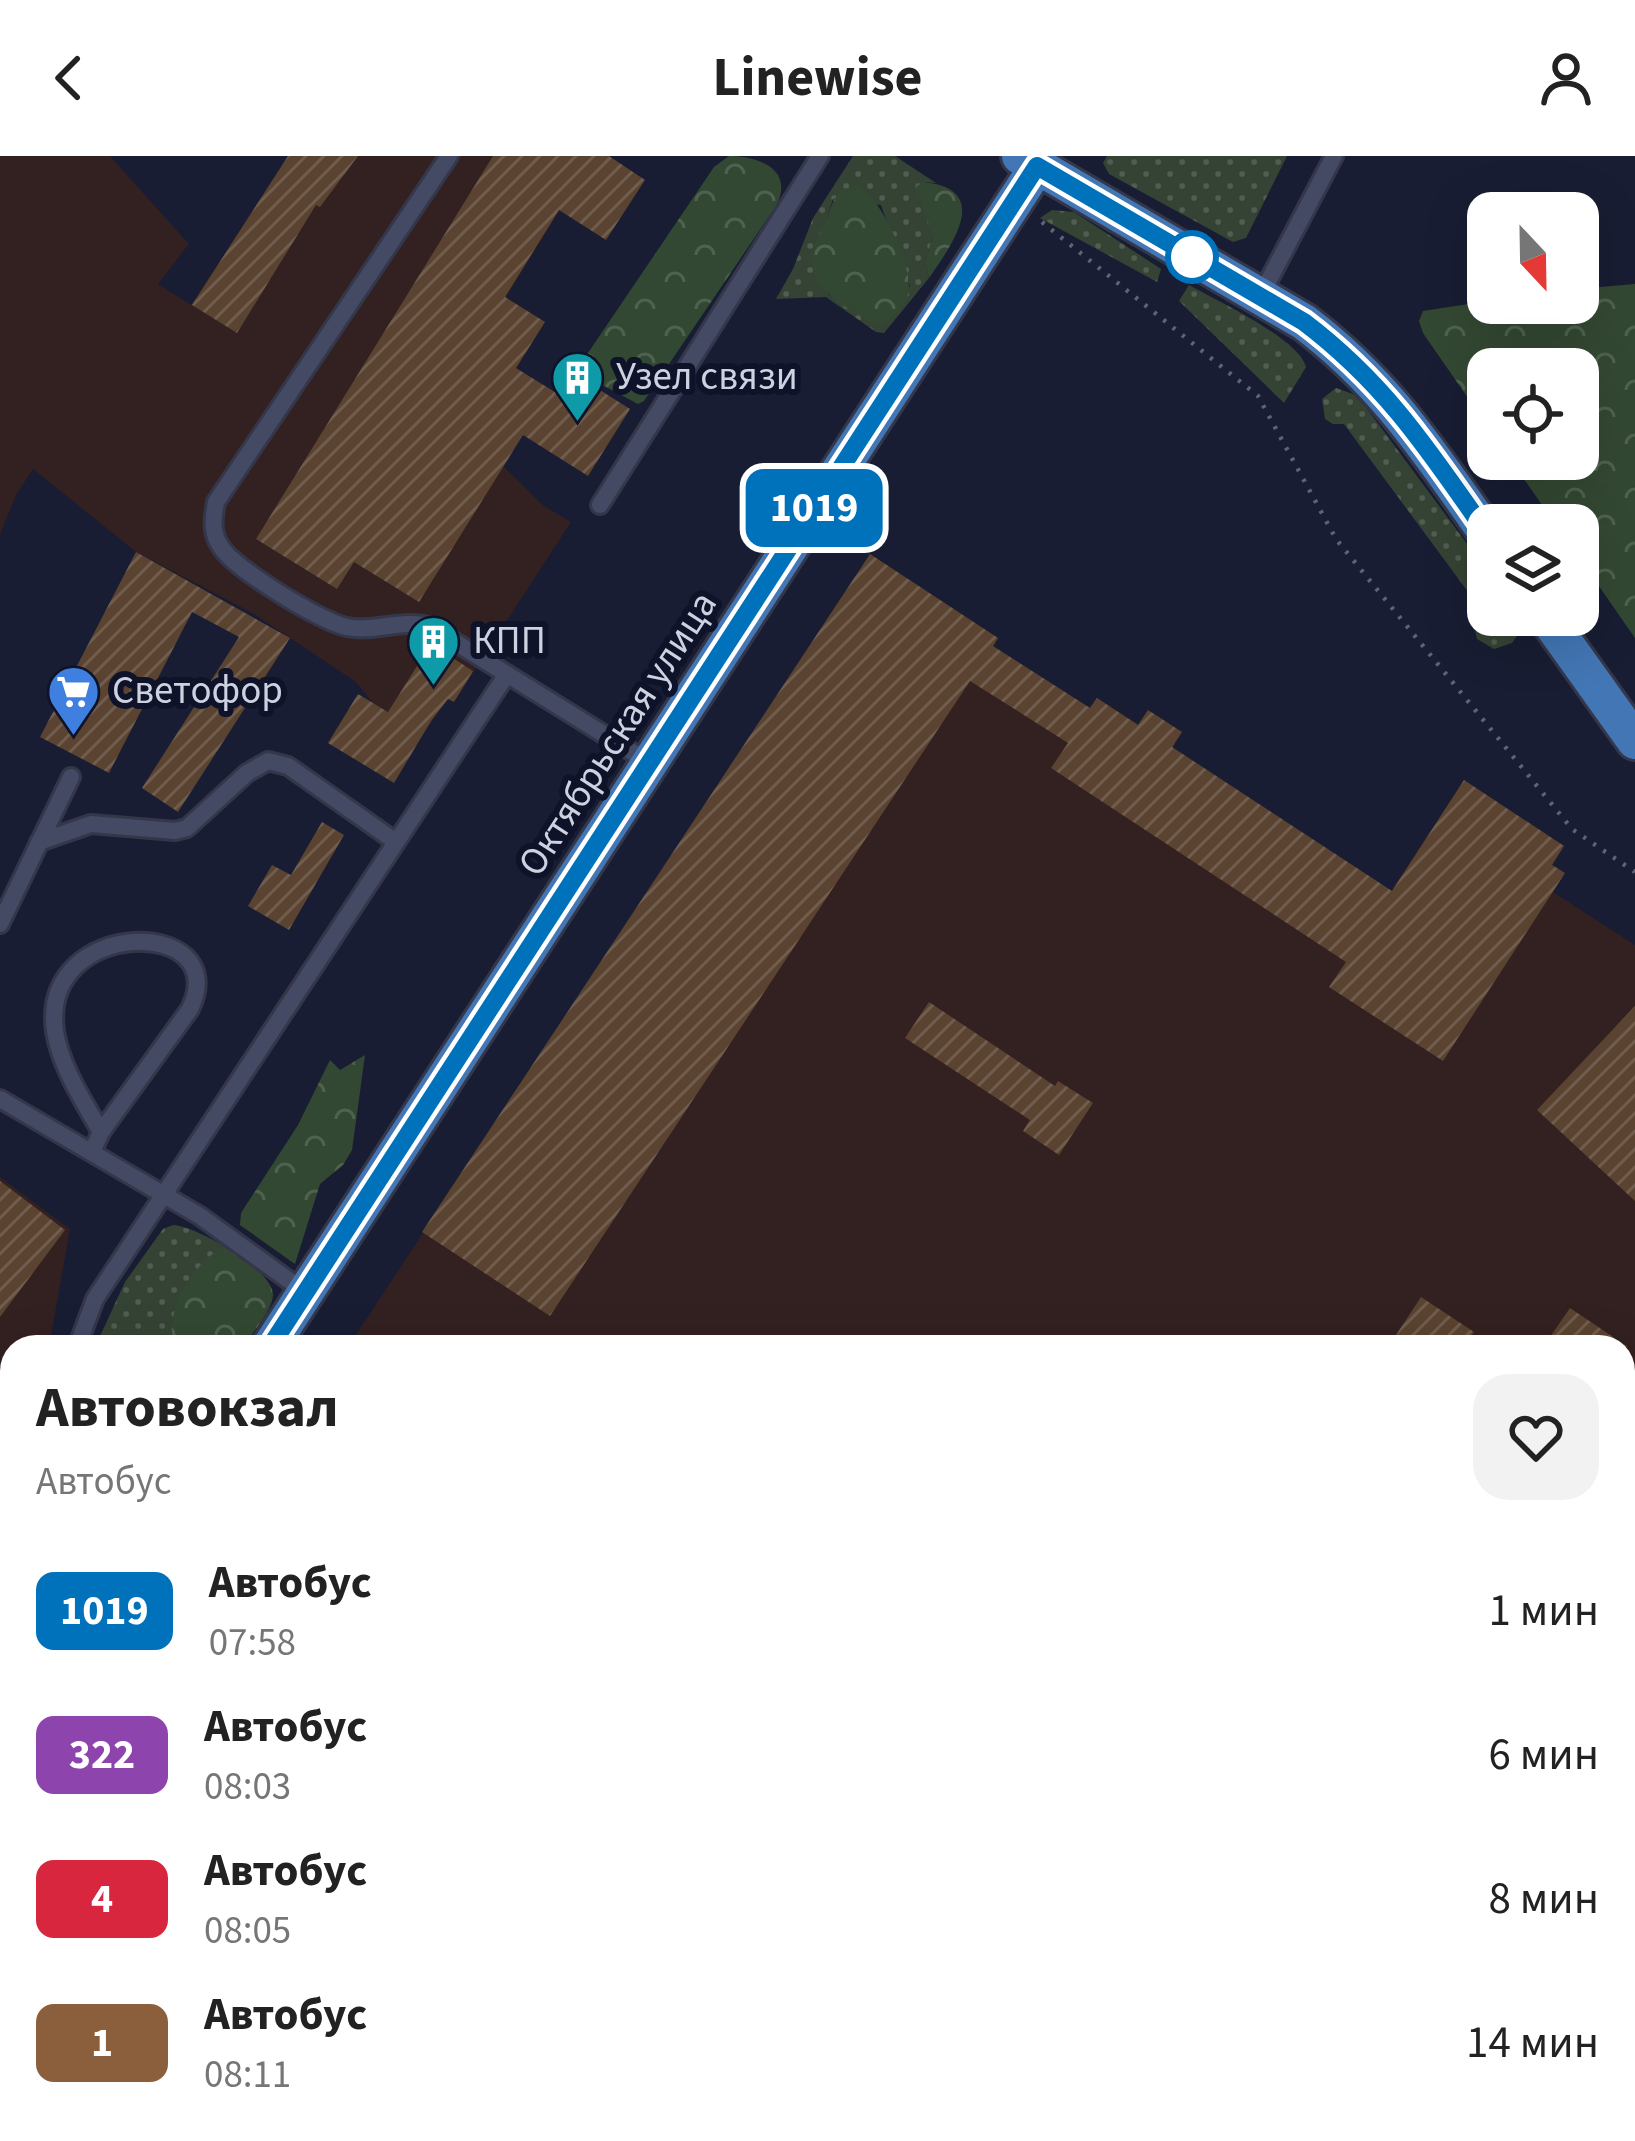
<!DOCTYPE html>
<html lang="ru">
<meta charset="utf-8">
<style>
:root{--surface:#fff;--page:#f2f2f2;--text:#222;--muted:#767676}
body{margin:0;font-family:"Source Sans 3",sans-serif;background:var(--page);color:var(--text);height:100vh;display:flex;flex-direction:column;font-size:45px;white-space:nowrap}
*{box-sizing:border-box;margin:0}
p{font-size:39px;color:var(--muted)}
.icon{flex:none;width:66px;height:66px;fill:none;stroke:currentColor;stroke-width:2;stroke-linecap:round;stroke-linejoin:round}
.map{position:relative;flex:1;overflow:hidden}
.drawer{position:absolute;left:0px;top:1179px;width:1635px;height:807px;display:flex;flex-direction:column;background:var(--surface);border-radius:36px 36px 0 0;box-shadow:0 12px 48px #0002}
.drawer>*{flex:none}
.badge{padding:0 24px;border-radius:18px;font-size:42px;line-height:78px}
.needle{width:78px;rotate:158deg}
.fabs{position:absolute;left:1467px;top:36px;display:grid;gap:24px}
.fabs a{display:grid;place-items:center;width:132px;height:132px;border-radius:24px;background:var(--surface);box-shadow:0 12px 48px #0002;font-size:60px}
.map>.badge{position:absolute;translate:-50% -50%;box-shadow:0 0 0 6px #fff}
.round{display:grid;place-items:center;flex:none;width:126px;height:126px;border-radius:36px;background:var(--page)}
.summary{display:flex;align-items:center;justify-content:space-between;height:204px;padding:0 36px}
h1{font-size:57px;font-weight:700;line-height:90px}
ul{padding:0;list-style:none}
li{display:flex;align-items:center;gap:36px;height:144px;padding:0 36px}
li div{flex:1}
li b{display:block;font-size:45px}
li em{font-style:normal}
li .badge{min-width:132px;font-weight:700;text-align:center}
header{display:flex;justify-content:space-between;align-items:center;height:156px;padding:0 36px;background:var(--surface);font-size:54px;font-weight:700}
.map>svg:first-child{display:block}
.industrial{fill:#332020}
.grass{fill:url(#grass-dots);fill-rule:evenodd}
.forest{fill:url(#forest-crowns)}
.building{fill:url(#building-hatch)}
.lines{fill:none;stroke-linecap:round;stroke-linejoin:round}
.service-casing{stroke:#34374a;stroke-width:22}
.primary-casing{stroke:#34374a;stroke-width:42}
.path{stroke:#5e6376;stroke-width:4.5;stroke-dasharray:3 9;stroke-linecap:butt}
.service{stroke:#444a64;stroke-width:16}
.primary{stroke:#4276b4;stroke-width:36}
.line-casing{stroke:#fff;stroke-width:27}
.line{stroke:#0072bc;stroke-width:18}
.stop-dot{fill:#fff;stroke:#0072bc;stroke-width:6}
.labels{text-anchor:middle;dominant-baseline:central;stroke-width:12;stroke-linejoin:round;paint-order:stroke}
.poi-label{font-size:39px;fill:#cdd2e1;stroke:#0f1329;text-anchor:start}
.street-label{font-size:39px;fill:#cdd2e1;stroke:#0f1329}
</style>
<header><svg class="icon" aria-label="back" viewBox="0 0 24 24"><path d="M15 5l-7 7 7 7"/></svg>Linewise<svg class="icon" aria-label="person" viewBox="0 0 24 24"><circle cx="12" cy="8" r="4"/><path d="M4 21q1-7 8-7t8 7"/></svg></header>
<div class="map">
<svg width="1635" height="1985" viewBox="0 0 1635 1985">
<defs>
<pattern id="grass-dots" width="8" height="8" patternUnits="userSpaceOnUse" patternTransform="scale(3)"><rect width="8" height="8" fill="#354334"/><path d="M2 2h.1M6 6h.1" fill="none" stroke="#515d51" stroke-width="1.8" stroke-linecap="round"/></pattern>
<pattern id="forest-crowns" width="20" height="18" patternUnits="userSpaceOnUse" patternTransform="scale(3)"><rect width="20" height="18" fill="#334832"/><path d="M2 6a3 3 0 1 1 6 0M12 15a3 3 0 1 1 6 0" fill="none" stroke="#4f624f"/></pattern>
<pattern id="building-hatch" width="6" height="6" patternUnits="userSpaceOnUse" patternTransform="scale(3)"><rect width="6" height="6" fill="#5a4330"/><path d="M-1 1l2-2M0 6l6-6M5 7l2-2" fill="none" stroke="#705d4e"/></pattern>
</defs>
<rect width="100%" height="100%" fill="#181d33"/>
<!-- industrial -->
<path class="industrial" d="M0,0h110l79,88 -31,40 33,21 97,-149h305l-87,141 39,25 -76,123 34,21 41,40 27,16 -117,180 -7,-3 -23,34 -51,-30 -17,-21 -102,-68 -118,-62 -103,-83 -17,26 -16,40z
M870,398l128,84 -4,9 95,60 8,-9 41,26 10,-14 34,22 -9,16 218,143 73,-111 100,66 -12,18 13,9 -12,19 82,53v1196h-1262l-18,-11h1268v-783h-1275z
M0,1021l70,52 -21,118h-37v203l-12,66z"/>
<!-- grass -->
<path class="grass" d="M853,0h42l41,27 -13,-1 10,55 -8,25 4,16 -45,55 -8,-1 -50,-35 -50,2 17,-30 20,-51zM833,43l48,6 29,81 -29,38 -53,-30 -2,-73z
M1107,0h180l-41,82 -13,4 -124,-68 -6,-11z
M1052,54l22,2 87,57 -4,13 -117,-64z
M1189,129c28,16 109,53 117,82l-22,36 -105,-102z
M1336,232l17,6 12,12 123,166v43h30l3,15 -9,13 -18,6 -17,-10 -4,-19 7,-12 -136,-184h-11l-8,-5 -3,-20z
M173,1069c23,1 102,45 100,71 -2,17 -21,37 -30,51h-148l30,-65 38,-53z"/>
<!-- forest -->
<path class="forest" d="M729,0c30,0 66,14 47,50l-132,195 -6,3 -45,-24 -11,12 -14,-6 3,-8 143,-211z
M923,26c71,7 28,64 6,96l-4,-16 8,-25 -17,-50z
M856,30c25,9 53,75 53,101 0,16 -16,30 -29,38 -24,-10 -67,-33 -68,-62 -1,-17 9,-30 15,-45 7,-18 8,-29 29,-32z
M1635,128v354l-57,-82v-31h-22l-46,-66h68v-90h-90v58l-65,-94 -4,-12 4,-10 65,-10 90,2v-14z
M365,899l-13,95 -9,15 -23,19 -25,80 -55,-39 1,-12 57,-88 32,-65 10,10z
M223,1091c61,41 60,39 20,100h-70c-8,-36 18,-82 50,-100z"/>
<!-- building -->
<path class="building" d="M288,0h70l-38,51 -4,-2 -79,128 -45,-28z
M493,0h116l36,24 -39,60 -47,-30 -54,87 40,25 -29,46 63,39 13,-22 38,24 -42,67 -65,-41 -104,167 -65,-40 -17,27 -81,-50z
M136,396l154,86 -112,174 -36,-24 97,-151 -47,-25 -83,161 -69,-36z
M870,398l128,84 -5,8 97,62 7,-10 41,27 10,-15 34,22 -10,15 220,144 72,-111 100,66 -12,19 13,8 -122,188 -114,-74 17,-25 -295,-194 17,-25 -98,-62 -420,635 -128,-84z
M431,488l42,27 -19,31 -6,-3 -17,22 -37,62 -66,-40 30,-49 30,18z
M322,666l22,13 -55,95 -41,-24 24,-41 19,10z
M929,846l126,84 3,-5 35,22 -34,52 -36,-24 7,-11 -125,-82z
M1635,850v195l-98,-91z
M0,1025l65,49 -65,87z
M1421,1141l53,35 -10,15h-76z
M1570,1152l58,39h-85z"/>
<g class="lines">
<defs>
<path id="service" d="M449,0l-233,346c-3,17 -5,31 5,45 12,21 102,76 126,80 28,6 55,-9 84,0l219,136
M1260,141l74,-141
M600,349l220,-349
M39,686l52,-18 84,7 12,-3 60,-55 21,-12 20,5 108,76
M0,768l71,-147
M0,943l200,117 105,76
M92,996l9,-20 89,-123c45,-93 -151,-93 -135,22 5,35 29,71 46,101
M77,1191l18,-48 412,-625
M0,1376l12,2"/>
<path id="primary" d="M1020,0l284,166c82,62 125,130 184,213
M1545,459l90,126
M270,1191l767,-1180
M0,1618l12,-20"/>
</defs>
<!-- service casing -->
<use href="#service" class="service-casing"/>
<!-- primary casing -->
<use href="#primary" class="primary-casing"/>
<!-- path -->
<path class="path" d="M1042,66l216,174 78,143 236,290 63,43"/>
<!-- service -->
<use href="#service" class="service"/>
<!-- primary -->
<use href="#primary" class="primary"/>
</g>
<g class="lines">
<defs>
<path id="line" d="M270,1191l767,-1181 267,156c82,62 126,130 184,213"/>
</defs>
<!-- line casing -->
<use href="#line" class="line-casing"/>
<!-- line -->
<use href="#line" class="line"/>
</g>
<!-- icons -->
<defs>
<symbol id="building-pin" viewBox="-11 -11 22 30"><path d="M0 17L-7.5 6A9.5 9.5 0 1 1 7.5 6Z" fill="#0f9aa8" stroke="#0f1329"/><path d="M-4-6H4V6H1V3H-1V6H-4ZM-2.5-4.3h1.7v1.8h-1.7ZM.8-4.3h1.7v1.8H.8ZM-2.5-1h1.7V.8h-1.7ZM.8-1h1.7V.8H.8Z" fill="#fff"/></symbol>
<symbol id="supermarket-pin" viewBox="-11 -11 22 30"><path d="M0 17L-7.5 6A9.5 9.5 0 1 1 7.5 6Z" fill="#3f7fe0" stroke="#0f1329"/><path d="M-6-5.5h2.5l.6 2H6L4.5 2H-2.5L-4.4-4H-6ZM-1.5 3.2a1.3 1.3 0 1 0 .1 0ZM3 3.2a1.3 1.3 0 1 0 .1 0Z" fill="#fff"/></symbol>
</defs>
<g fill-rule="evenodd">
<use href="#building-pin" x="548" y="192" width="59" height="81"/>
<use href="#building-pin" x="404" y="456" width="59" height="81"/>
<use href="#supermarket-pin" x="44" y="506" width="59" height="81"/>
</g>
<!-- markers -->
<circle class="stop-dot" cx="1192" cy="101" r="24"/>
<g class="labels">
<!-- poi labels -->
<g class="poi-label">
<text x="616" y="221">Узел связи</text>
<text x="473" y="485">КПП</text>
<text x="112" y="535">Светофор</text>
</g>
<!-- street labels -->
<g class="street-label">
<text transform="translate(618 578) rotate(-57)">Октябрьская улица</text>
</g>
</g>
</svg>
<div class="fabs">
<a><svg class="needle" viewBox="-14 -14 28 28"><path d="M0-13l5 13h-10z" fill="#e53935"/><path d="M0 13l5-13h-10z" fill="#767676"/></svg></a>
<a><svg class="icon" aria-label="locate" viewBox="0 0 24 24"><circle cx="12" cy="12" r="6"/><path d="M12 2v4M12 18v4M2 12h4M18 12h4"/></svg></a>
<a><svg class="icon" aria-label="layers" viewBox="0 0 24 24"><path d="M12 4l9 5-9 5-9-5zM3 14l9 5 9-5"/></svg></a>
</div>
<b class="badge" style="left:814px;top:352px;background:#0072bc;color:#fff">1019</b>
<section class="drawer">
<div class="summary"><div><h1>Автовокзал</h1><p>Автобус</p></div><a class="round"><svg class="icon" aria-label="heart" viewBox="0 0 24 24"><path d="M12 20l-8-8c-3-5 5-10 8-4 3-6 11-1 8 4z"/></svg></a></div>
<ul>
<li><span class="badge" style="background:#0072bc;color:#fff">1019</span><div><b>Автобус</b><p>07:58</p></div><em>1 мин</em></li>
<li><span class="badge" style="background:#8e44ad;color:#fff">322</span><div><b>Автобус</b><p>08:03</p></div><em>6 мин</em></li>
<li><span class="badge" style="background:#d7263d;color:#fff">4</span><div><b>Автобус</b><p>08:05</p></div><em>8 мин</em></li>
<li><span class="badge" style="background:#8b5e3c;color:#fff">1</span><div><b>Автобус</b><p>08:11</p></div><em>14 мин</em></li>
</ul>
</section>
</div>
